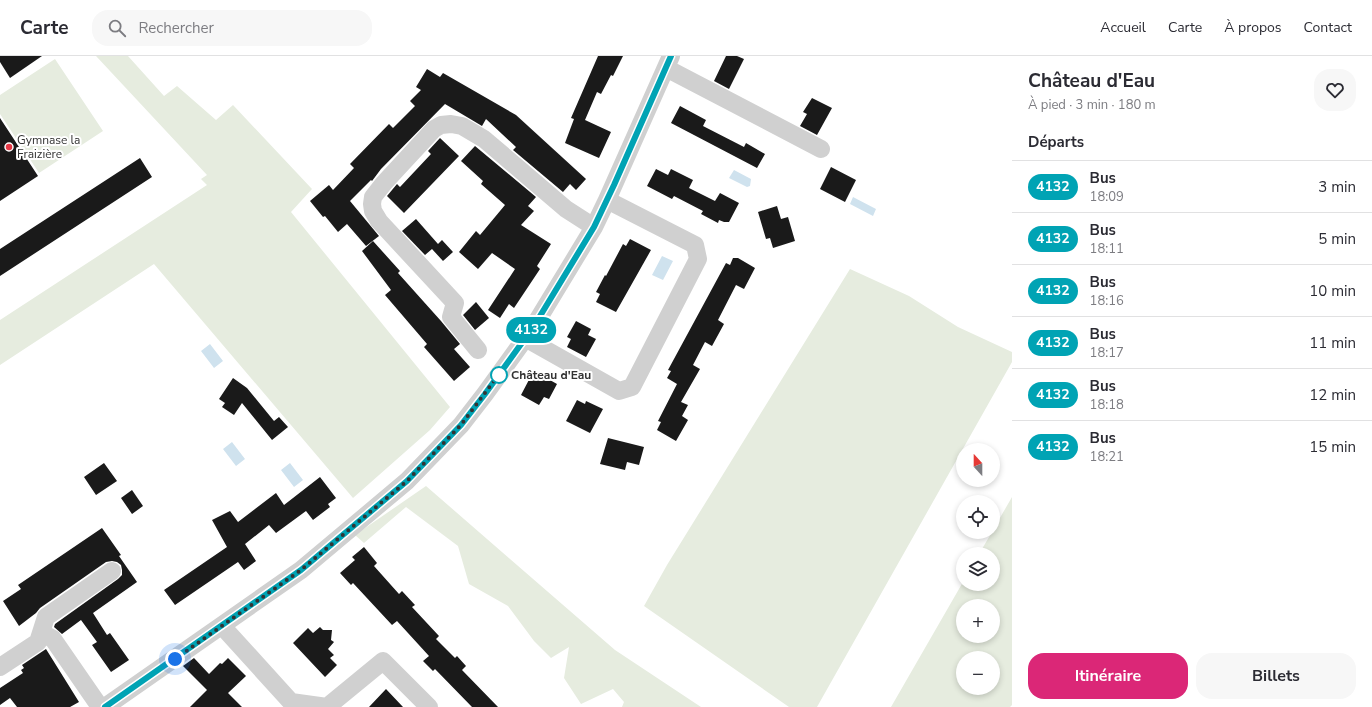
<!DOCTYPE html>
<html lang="fr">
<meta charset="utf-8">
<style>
:root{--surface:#fff;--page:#f7f7f7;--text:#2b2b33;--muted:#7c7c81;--line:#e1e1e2;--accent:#db2777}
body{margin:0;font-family:"Nunito Sans",sans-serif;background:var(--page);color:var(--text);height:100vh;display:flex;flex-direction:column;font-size:15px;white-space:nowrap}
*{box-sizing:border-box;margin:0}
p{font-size:13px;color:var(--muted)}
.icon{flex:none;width:22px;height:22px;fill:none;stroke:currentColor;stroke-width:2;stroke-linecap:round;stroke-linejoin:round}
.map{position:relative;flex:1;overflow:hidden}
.drawer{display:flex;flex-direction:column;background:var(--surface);width:360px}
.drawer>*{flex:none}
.badge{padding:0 8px;border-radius:13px;font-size:14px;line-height:26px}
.needle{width:26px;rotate:339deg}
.fabs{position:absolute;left:956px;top:387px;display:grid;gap:8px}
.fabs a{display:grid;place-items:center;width:44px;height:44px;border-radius:50%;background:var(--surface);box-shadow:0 2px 6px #0003;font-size:20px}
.you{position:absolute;width:20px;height:20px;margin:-10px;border:3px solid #fff;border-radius:50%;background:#1a73e8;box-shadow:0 0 0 6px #1a73e833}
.map>.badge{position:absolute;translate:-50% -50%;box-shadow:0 0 0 2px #fff}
h2{padding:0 16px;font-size:15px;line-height:36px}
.round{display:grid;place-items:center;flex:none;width:42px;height:42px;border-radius:16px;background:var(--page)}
.overview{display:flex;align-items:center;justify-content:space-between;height:68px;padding:0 16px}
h1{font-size:19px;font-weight:700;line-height:30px}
.action{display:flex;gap:8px;margin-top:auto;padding:8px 16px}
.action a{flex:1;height:46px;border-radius:16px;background:var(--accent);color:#fff;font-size:16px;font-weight:700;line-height:46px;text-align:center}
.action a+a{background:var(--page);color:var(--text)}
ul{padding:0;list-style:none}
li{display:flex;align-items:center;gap:12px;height:52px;padding:0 16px;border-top:1px solid var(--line)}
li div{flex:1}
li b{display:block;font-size:15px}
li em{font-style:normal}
li .badge{min-width:44px;font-weight:700;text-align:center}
header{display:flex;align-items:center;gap:24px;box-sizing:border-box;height:56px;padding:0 20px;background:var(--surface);border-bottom:1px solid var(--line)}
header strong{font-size:19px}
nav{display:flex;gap:22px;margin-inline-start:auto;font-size:14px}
.search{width:280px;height:36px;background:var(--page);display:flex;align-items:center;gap:10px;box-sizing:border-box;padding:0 14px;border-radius:16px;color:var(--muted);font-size:15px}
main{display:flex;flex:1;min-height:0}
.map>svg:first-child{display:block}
.green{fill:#e6ecdf;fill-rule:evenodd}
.water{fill:#cfe2ee}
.building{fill:#1a1a1a}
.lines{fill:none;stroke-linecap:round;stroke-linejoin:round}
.minor{stroke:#d0d0d0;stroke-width:18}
.line-casing{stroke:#fff;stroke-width:9}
.line{stroke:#00a3b4;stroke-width:6}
.walk{stroke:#333;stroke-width:4;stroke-dasharray:0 7.2}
.poi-dot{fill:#e63946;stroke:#fff;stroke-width:1.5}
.stop-dot{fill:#fff;stroke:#00a3b4;stroke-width:2}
.labels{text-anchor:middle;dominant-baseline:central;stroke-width:4;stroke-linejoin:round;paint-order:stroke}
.poi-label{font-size:12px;fill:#333;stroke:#fff;text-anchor:start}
.stop-label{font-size:12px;font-weight:bold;fill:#333;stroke:#fff;text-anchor:start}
</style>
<header>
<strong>Carte</strong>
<div class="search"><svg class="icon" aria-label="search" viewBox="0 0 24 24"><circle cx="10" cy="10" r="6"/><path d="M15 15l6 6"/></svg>Rechercher</div>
<nav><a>Accueil</a><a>Carte</a><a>À propos</a><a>Contact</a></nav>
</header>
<main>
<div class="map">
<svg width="1012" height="651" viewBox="0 0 1012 651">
<rect width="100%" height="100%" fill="#fff"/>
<!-- green -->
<path class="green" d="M96,0h32l36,40 13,-10 39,34 17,-15 79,84 -21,23 159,195 -20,23 -77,68 -199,-234 -154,101v-45l207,-135 -6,-6 6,-4z
M55,3l48,72 -64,42 -39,-59v-19z
M850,213l59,27 49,31 54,25v10l-195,345h-28l-145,-101 23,-41z
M426,430l189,164 86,57h-79l2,-5 -11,-13 -32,15 -17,-26 5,-31 -18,11 -17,-17 -26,-35 -39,-22 -11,-38 -52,-39 -42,36 -9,-8z
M1012,441v208l-2,2h-119l72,-125v2h30v-30h-14l13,-22h1v-2zM963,550h30v30h-30zM963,602h30v30h-30z"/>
<!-- water -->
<path class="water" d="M734,114l17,9 -1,7 -3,1 -18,-9z
M853,141l23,12 -3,7 -23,-12z
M662,200l11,5 -10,19 -11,-5z
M210,288l13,17 -9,7 -13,-17z
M232,386l13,17 -9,7 -13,-17z
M290,407l13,17 -9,7 -13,-17z"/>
<!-- building -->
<path class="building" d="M0,0h42l-32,22 -10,-16z
M598,0h25l-10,20 -2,-1 -10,19 -4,-2 -12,28 26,12 -12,26 -34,-15 9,-24 -3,-1z
M726,0h11l7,3 -15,30 -15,-8z
M427,13l13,8 3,-4 73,42 70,64 -10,11 -6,-6 -7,8 -50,-42 3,-3 -30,-28 -4,7 -37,-22 -64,65 -9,12 -1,-1 -21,21 29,35 -13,10 -19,-22 -9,8 -13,-16 -2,1 -13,-16 19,-16 4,5 21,-22 -4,-4 39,-40 4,4 22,-22 -5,-5 11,-11 -5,-3z
M812,42l20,10 -15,27 -17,-9 7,-12 -4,-2z
M680,50l26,14 -3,6 41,21 2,-4 19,11 -8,14 -86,-45z
M0,62l38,58 -38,25z
M440,82l19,18 -55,57 -17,-17 10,-12 3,3 31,-33 -3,-3z
M475,90l61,51 -8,9 6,5 -13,14 30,19 -14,22 3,3 -26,39 -5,-4 -9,14 -12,-8 27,-41 -23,-16 -14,16 -19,-17 17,-21 4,4 25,-30 -24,-21 2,-3 -22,-20z
M140,102l12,19 -152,99v-27z
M831,111l25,13 -11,22 -25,-13z
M656,113l12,6 3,-6 22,11 -4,8 26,13 5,-8 19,10 -10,19h-5l-5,-2 -1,3 -17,-9 2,-3 -29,-15 -2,3 -25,-13z
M777,150l4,13 7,-2 7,24 -22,7 -3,-10 -4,1 -8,-27z
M416,163l22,25 4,-4 11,12 -10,9 -11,-12 -7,6 -23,-24z
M630,183l21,11 -35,62 -20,-10 4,-8 -4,-2 9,-17 1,1 17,-32 3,2z
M373,185l27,30 -2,2 43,48 19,23 -6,5 16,18 -16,14 -30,-34 3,-3 -42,-49 6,-5 -29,-39z
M733,202h5l17,10 -11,21 -8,-4 -18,35 6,4 -12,22 -7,-4 -12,23 7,4 -19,33 7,3 -6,11 6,4 -12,21 -19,-11 4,-8 -3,-1 19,-37 -10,-6 4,-7 -3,-1 58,-107 4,2z
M476,246l13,16 -14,12 -12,-15z
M576,265l15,8 -3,6 8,4 -10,18 -19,-10 4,-8 -4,-2z
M532,318l7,4 2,-3 16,9 -8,15 -5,-2 -5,8 -18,-10z
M233,322l14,10 27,33 5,-4 9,10 -16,13 -30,-37 -8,12 -12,-8 3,-4 -6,-4z
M577,344l8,4 1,-3 17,8 -13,24 -24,-12z
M608,382l36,9 -5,18 -12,-3 -2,8 -25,-6z
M104,407l13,18 -21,14 -12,-18z
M320,421l16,21 -8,6 2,3 -17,13 -7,-9 -30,22 -7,-8 -24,19 11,17 -12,9 -6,-8 -63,43 -11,-15 63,-43 -15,-27 18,-9 8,11 38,-29 8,12z
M132,434l11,16 -11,8 -11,-16z
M102,472l19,27 -2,1 18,26 -44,31 14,22 3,-2 19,27 -18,12 -19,-27 5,-3 -16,-22 -19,14 -8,-7 1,-3 63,-45 4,-4v-5l-1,-5 -4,-3 -5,-1 -6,1 -66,46 -4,5 -17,13 -16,-25 18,-12 -3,-4z
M364,491l13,16 -3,3 25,28 3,-3 13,14 -3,2 27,29 -3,3 19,19 2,-2 9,10 -4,4 36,37h-26l-37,-38 -2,2 -10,-10 6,-5 -32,-35 -5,4 -39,-42 -2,2 -11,-12 15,-13 -3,-3z
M320,571l3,3h9l-1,10 3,2 -6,7 6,6 -4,3 7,7 -12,12 -32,-34 15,-15 5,5z
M46,593l33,53 -9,5h-53l-7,-9 -10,7v-17l23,-15 -2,-3 3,-2 -2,-3z
M194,602l15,16 11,-11 2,1 6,-6 18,18 -18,17 14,14h-52l17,-17 -24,-24z
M386,633l17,18h-34z"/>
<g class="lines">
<!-- minor -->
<path class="minor" d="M666,12l155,81
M525,282l94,53 13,-4 66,-128 -3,-14 -88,-45
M478,294l-27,-33 4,-14 -76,-82 -6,-10 -1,-7 1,-7 11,-14 50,-54 7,-4 10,-1 11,2 22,13 82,70 28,18
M222,570l69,76 36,5 56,-46 46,46
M42,577l11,6 47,68
M0,611l38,-25 8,-25 66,-46
M105,651l196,-137 106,-89 54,-56 24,-31 49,-68 60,-99 13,-27 64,-144"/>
</g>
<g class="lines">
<defs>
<path id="line" d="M105,651l196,-137 106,-89 54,-56 24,-31 49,-68 60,-99 20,-42 57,-129"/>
</defs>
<!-- line casing -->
<use href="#line" class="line-casing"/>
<!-- line -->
<use href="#line" class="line"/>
<!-- walk -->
<path class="walk" d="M175,603l126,-89 106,-89 54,-56 39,-52 -1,2"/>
</g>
<!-- markers -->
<circle class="poi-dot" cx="9" cy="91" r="4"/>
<circle class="stop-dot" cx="499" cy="319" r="8"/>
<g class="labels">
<!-- poi labels -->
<g class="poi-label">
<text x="17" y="84">Gymnase la<tspan x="17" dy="14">Fraizière</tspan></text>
</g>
<!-- stop labels -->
<g class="stop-label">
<text x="511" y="319">Château d'Eau</text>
</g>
</g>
</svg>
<div class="fabs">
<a><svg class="needle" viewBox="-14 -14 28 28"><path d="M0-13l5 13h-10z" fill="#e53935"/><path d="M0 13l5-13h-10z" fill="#7c7c81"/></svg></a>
<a><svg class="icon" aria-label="locate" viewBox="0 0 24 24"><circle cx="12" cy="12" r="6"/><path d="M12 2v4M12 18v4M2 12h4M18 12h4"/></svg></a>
<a><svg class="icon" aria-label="layers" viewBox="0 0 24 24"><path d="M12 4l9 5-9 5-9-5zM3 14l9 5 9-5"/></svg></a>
<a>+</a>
<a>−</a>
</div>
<div class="you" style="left:175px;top:603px"></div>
<b class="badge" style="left:531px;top:274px;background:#00a3b4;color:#fff">4132</b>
</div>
<section class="drawer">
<div class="overview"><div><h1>Château d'Eau</h1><p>À pied · 3 min · 180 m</p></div><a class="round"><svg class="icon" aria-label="heart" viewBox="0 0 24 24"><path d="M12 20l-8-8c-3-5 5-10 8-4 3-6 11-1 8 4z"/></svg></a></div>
<h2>Départs</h2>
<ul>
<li><span class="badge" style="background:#00a3b4;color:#fff">4132</span><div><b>Bus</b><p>18:09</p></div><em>3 min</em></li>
<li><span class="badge" style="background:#00a3b4;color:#fff">4132</span><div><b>Bus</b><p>18:11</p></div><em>5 min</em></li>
<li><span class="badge" style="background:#00a3b4;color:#fff">4132</span><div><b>Bus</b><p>18:16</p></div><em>10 min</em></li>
<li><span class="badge" style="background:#00a3b4;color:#fff">4132</span><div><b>Bus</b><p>18:17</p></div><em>11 min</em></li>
<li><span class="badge" style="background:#00a3b4;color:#fff">4132</span><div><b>Bus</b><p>18:18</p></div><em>12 min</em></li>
<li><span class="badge" style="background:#00a3b4;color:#fff">4132</span><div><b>Bus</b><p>18:21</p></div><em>15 min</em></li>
</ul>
<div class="action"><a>Itinéraire</a><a>Billets</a></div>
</section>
</main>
